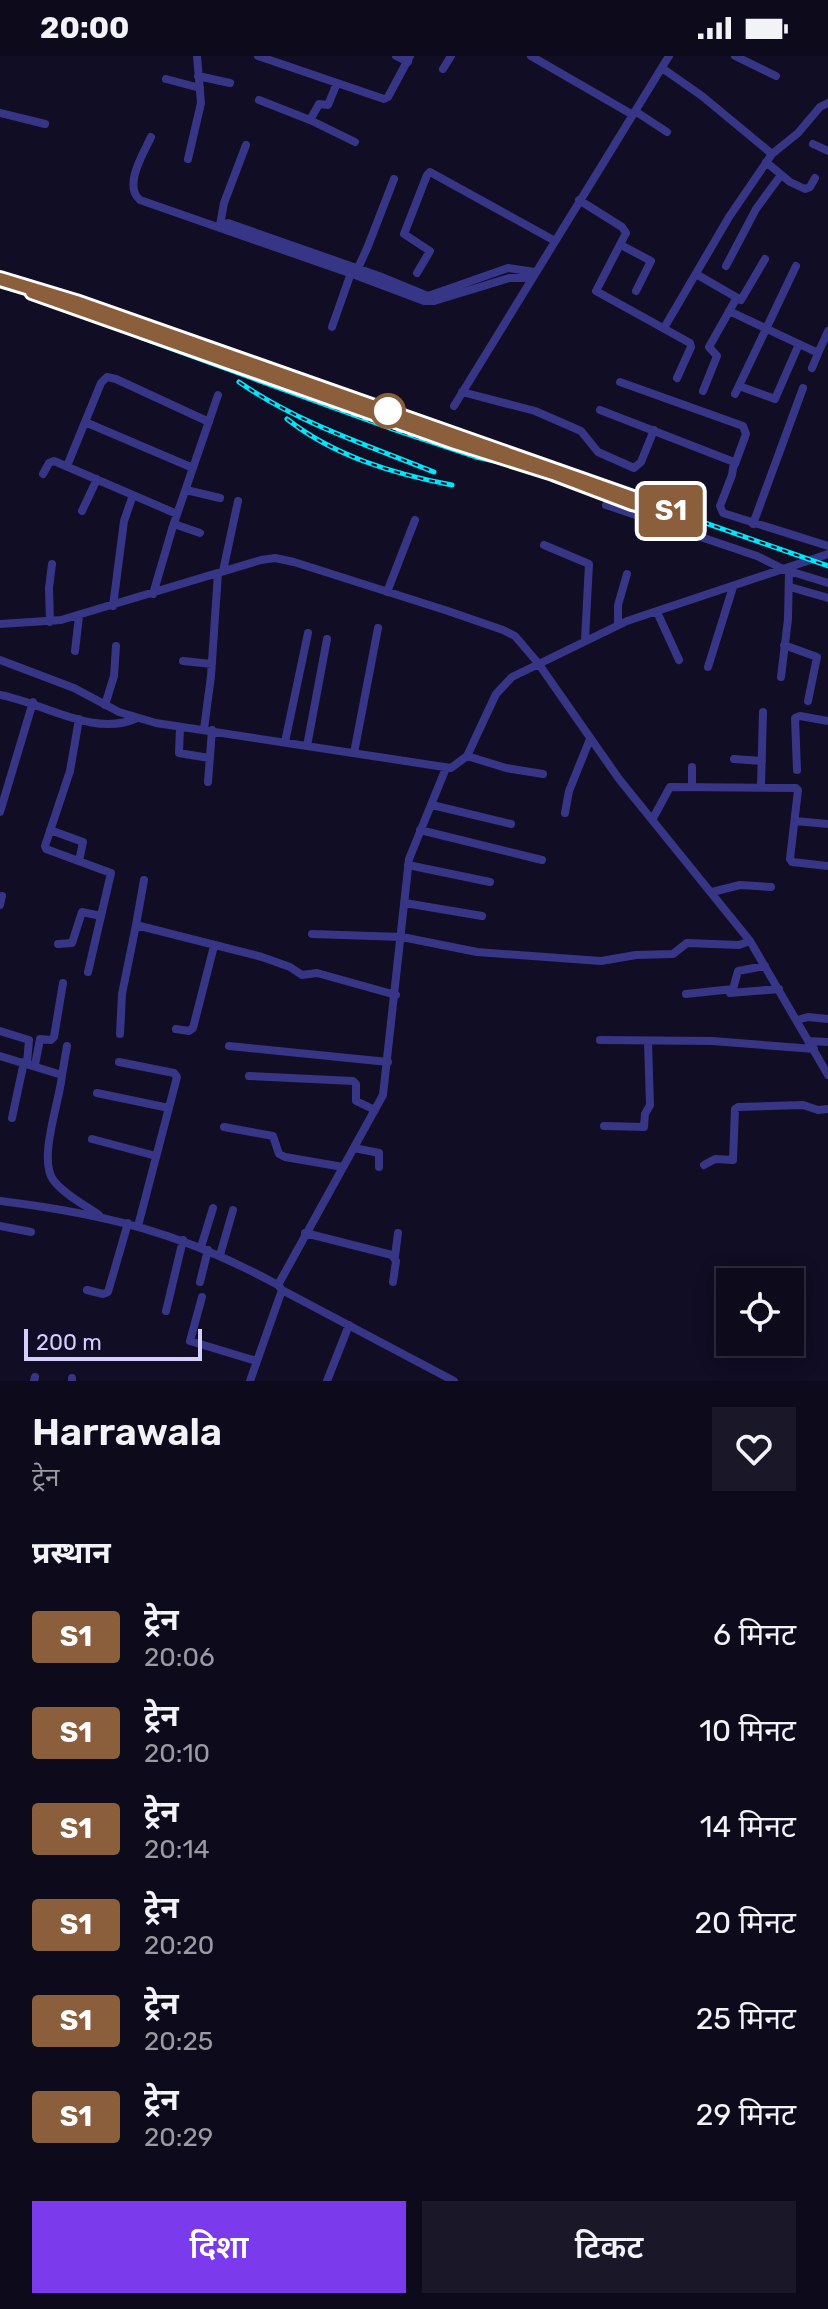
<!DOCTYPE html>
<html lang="hi">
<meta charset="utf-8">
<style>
:root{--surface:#0c0a1b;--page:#1a1828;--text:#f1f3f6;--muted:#9a9aa3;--line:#2c2b3a;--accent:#7c3aed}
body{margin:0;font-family:Rubik,"Noto Sans Devanagari",sans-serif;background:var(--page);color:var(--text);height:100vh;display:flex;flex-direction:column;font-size:30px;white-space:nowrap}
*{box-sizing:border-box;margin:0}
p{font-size:26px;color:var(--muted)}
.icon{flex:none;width:44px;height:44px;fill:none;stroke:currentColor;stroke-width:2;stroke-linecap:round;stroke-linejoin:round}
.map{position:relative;height:1325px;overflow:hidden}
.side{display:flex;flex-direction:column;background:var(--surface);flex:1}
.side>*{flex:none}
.badge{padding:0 16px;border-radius:6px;font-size:28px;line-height:52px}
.fabs{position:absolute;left:716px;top:1212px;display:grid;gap:16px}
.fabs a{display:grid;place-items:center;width:88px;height:88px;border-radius:0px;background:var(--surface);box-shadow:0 4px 20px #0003,0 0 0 2px var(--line);font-size:40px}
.scale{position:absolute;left:24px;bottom:20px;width:178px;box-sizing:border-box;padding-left:8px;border:4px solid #d4cfff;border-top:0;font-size:22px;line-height:28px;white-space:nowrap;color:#d4cfff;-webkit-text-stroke:6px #100d24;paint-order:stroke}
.map>.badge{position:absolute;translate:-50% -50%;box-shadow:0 0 0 4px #fff}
h2{padding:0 32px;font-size:30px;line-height:72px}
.round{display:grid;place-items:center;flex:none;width:84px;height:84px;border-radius:0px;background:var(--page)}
.headline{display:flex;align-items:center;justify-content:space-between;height:136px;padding:0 32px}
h1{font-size:38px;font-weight:600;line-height:60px}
.action{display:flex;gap:16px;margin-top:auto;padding:16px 32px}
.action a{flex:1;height:92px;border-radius:0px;background:var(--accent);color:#fff;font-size:32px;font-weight:600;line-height:92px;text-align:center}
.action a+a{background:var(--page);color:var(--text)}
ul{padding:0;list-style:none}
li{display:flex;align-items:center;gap:24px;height:96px;padding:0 32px}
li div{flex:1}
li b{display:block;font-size:30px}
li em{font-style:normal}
li .badge{min-width:88px;font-weight:700;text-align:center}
.status{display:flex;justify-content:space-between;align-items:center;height:56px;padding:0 40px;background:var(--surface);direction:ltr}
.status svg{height:22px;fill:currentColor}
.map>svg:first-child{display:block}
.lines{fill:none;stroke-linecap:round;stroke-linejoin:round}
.minor{stroke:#373585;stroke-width:8}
.rail-casing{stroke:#00e6fa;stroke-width:5}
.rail{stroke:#100d24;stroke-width:2;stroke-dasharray:6;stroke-linecap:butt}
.line-casing{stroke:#fff;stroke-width:18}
.line{stroke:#8b5e3c;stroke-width:12}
.stop-dot{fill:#fff;stroke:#8b5e3c;stroke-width:4}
</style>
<div class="status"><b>20:00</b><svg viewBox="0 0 49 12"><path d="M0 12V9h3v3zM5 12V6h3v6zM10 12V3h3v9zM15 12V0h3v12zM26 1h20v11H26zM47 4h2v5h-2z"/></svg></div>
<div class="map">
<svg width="828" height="1325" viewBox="0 0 828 1325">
<rect width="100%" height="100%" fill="#100d24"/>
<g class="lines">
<!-- minor -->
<path class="minor" d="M258,0l126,43 4,-2 22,-41
M396,0l12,6
M531,0l102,59
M735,0l41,20
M662,12l40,28 70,58
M443,13l8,-13
M198,20l32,7
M166,23l34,9
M259,44l51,20 9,-16 9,1 9,-22
M635,55l32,21
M0,57l45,11
M310,64l45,22
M151,81c-8,17 -28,49 -11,63l215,75 69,26h10l75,-23h23
M813,88l15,7
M188,103l13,-56 -4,-47
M766,106l24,20 15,7 5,-2 5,-9
M579,144l43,27 4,6 -30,58 94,52 1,4 -14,31
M220,169l4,-22 22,-58
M218,170l10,-3 151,53 49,20 80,-28 27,4
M621,189l30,16 -15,30
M726,210l30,-57 25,-34
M417,217l13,-22 -26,-17 23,-59 3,-3 125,69
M696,218l45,26 24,-41
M729,255l87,41 4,-3 8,-18
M332,271l19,-54 8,-7 9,-20 26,-67
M664,272l65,-111 43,-63 26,-21 22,-26 8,-4
M812,312l7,-17
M620,326l123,44 3,8 -11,30
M739,330l36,13 24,-55
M703,335l14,-35 -8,-9 27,-48
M462,336l73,19 46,20 17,21 36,16 7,-6 13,-32
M735,338l61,-128
M454,350l215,-350
M600,354l134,52 -2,13 -12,31 3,7 105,33
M85,366l108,46
M67,410l34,-83 6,-6 9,2 93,43
M43,418l6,-11 5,-2 123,53
M186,434l34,8
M606,449l151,51 26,13 45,14
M82,455l15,-32
M174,468l26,9
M753,468l50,-136
M544,489l45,19 -4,76
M223,515l15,-70
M790,531l38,11
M387,536l28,-72
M153,538l20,-68 45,-131
M113,550l11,-85 9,-26
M657,556l22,48
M50,566l-1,-34 3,-24
M0,568l61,-4 200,-60 14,-2 19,4 154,49 55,19 12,6 23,27 81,116 131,162 78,134
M618,569v-20l9,-31
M784,589l33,12 -9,44
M75,595l4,-35
M0,604l74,28 45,24 37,11 295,45 16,-12 29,-62 16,-17 115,-56 201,-67
M183,605l29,3
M708,611l25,-80
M781,621l7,-58 1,-48
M0,639c44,8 94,43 137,23
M105,649l9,-29 2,-30
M79,663l-9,52 -25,75 1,3 65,24 -23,99
M180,671l-1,26 30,5
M204,673l7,-53 7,-103
M285,686l23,-109
M307,690l20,-107
M354,697l24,-125
M467,700l39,12 37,6
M734,703l28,2
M692,711v20
M446,712l-37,91 -26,236 -105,190 4,5 172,91
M797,714l-2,-52 5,-2 28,5
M208,726l4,-52
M761,730l2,-74
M432,749l79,19
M0,756l33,-110
M565,757l4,-22 21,-52
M652,764l18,-33 126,1 2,2 -8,69 2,3 36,4
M795,765l33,3
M50,774l33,12 -4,19
M420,774l122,30
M408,809l82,17
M712,836l28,-7 31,2
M405,847l77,13
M0,849l2,-9
M136,869l8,-45
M312,878l90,3 75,15 124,9 35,-6 37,-1 14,-11 52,2 11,-4
M58,888l14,-1 10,-31 19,4
M730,937l49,-4
M686,938l47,-5 5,-18 27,-5
M797,964l11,-3 20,2
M176,973l13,2 4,-3 21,-82
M0,975l29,9 -2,23
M120,978l2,-40 14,-69 126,32 28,10 12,8 15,-2 79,22
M600,984l112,1 102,8
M809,985l19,1
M229,990l159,16
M0,1000l62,19c-2,26 -25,85 -8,106 11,14 31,24 45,34
M119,1006l55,11 3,4 -39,149
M35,1009l5,-26 11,1 3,-3 9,-54
M62,1019l5,-29
M249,1020l104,5 3,3v17l19,9
M97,1037l72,15
M12,1062l12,-56
M604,1070l40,1 1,-13 5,-9 -2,-63
M224,1071l49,9 6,18 6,3 58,10
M92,1083l64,17
M354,1092l25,5v14
M704,1109l11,-6 18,1 2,-51 3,-2 65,-2 15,5 10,-1
M0,1145c106,13 183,32 278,84
M0,1170l31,6
M305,1177l87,22 4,6 -3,21
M201,1191l12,-39
M220,1199l13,-45
M395,1200l3,-23
M200,1226l8,-32
M87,1234l16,4 5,-2 20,-69
M202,1241l-12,44 66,20
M166,1255l17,-71
M34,1325l1,-4
M72,1325v-3
M250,1325l32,-91
M327,1325l22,-56"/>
<defs>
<path id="rail" d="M0,223l76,23 752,264
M121,272l21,10 253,92 81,27 37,8
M239,326c59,41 128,63 195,90
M287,363c47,37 107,55 165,66"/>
</defs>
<!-- rail casing -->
<use href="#rail" class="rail-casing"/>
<!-- rail -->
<use href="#rail" class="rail"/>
</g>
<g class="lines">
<defs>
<path id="line" d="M0,223l76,23 611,215 -55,-14 -79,-30 -98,-31 -423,-150"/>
</defs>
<!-- line casing -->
<use href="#line" class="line-casing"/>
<!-- line -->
<use href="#line" class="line"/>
</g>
<!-- markers -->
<circle class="stop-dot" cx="388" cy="355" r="16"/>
</svg>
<div class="fabs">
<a><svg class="icon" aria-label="locate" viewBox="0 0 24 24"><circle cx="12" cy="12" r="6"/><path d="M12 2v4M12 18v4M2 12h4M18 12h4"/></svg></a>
</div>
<div class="scale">200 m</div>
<b class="badge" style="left:671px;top:455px;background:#8b5e3c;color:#fff">S1</b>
</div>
<section class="side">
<div class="headline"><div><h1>Harrawala</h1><p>ट्रेन</p></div><a class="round"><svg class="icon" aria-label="heart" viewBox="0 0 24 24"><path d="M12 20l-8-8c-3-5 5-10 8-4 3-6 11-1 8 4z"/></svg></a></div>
<h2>प्रस्थान</h2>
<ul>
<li><span class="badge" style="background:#8b5e3c;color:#fff">S1</span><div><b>ट्रेन</b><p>20:06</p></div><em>6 मिनट</em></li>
<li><span class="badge" style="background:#8b5e3c;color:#fff">S1</span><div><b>ट्रेन</b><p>20:10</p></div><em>10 मिनट</em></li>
<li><span class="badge" style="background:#8b5e3c;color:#fff">S1</span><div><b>ट्रेन</b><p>20:14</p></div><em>14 मिनट</em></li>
<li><span class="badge" style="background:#8b5e3c;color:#fff">S1</span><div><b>ट्रेन</b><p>20:20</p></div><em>20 मिनट</em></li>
<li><span class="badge" style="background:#8b5e3c;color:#fff">S1</span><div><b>ट्रेन</b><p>20:25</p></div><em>25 मिनट</em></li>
<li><span class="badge" style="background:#8b5e3c;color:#fff">S1</span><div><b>ट्रेन</b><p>20:29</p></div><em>29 मिनट</em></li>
</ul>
<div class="action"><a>दिशा</a><a>टिकट</a></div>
</section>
